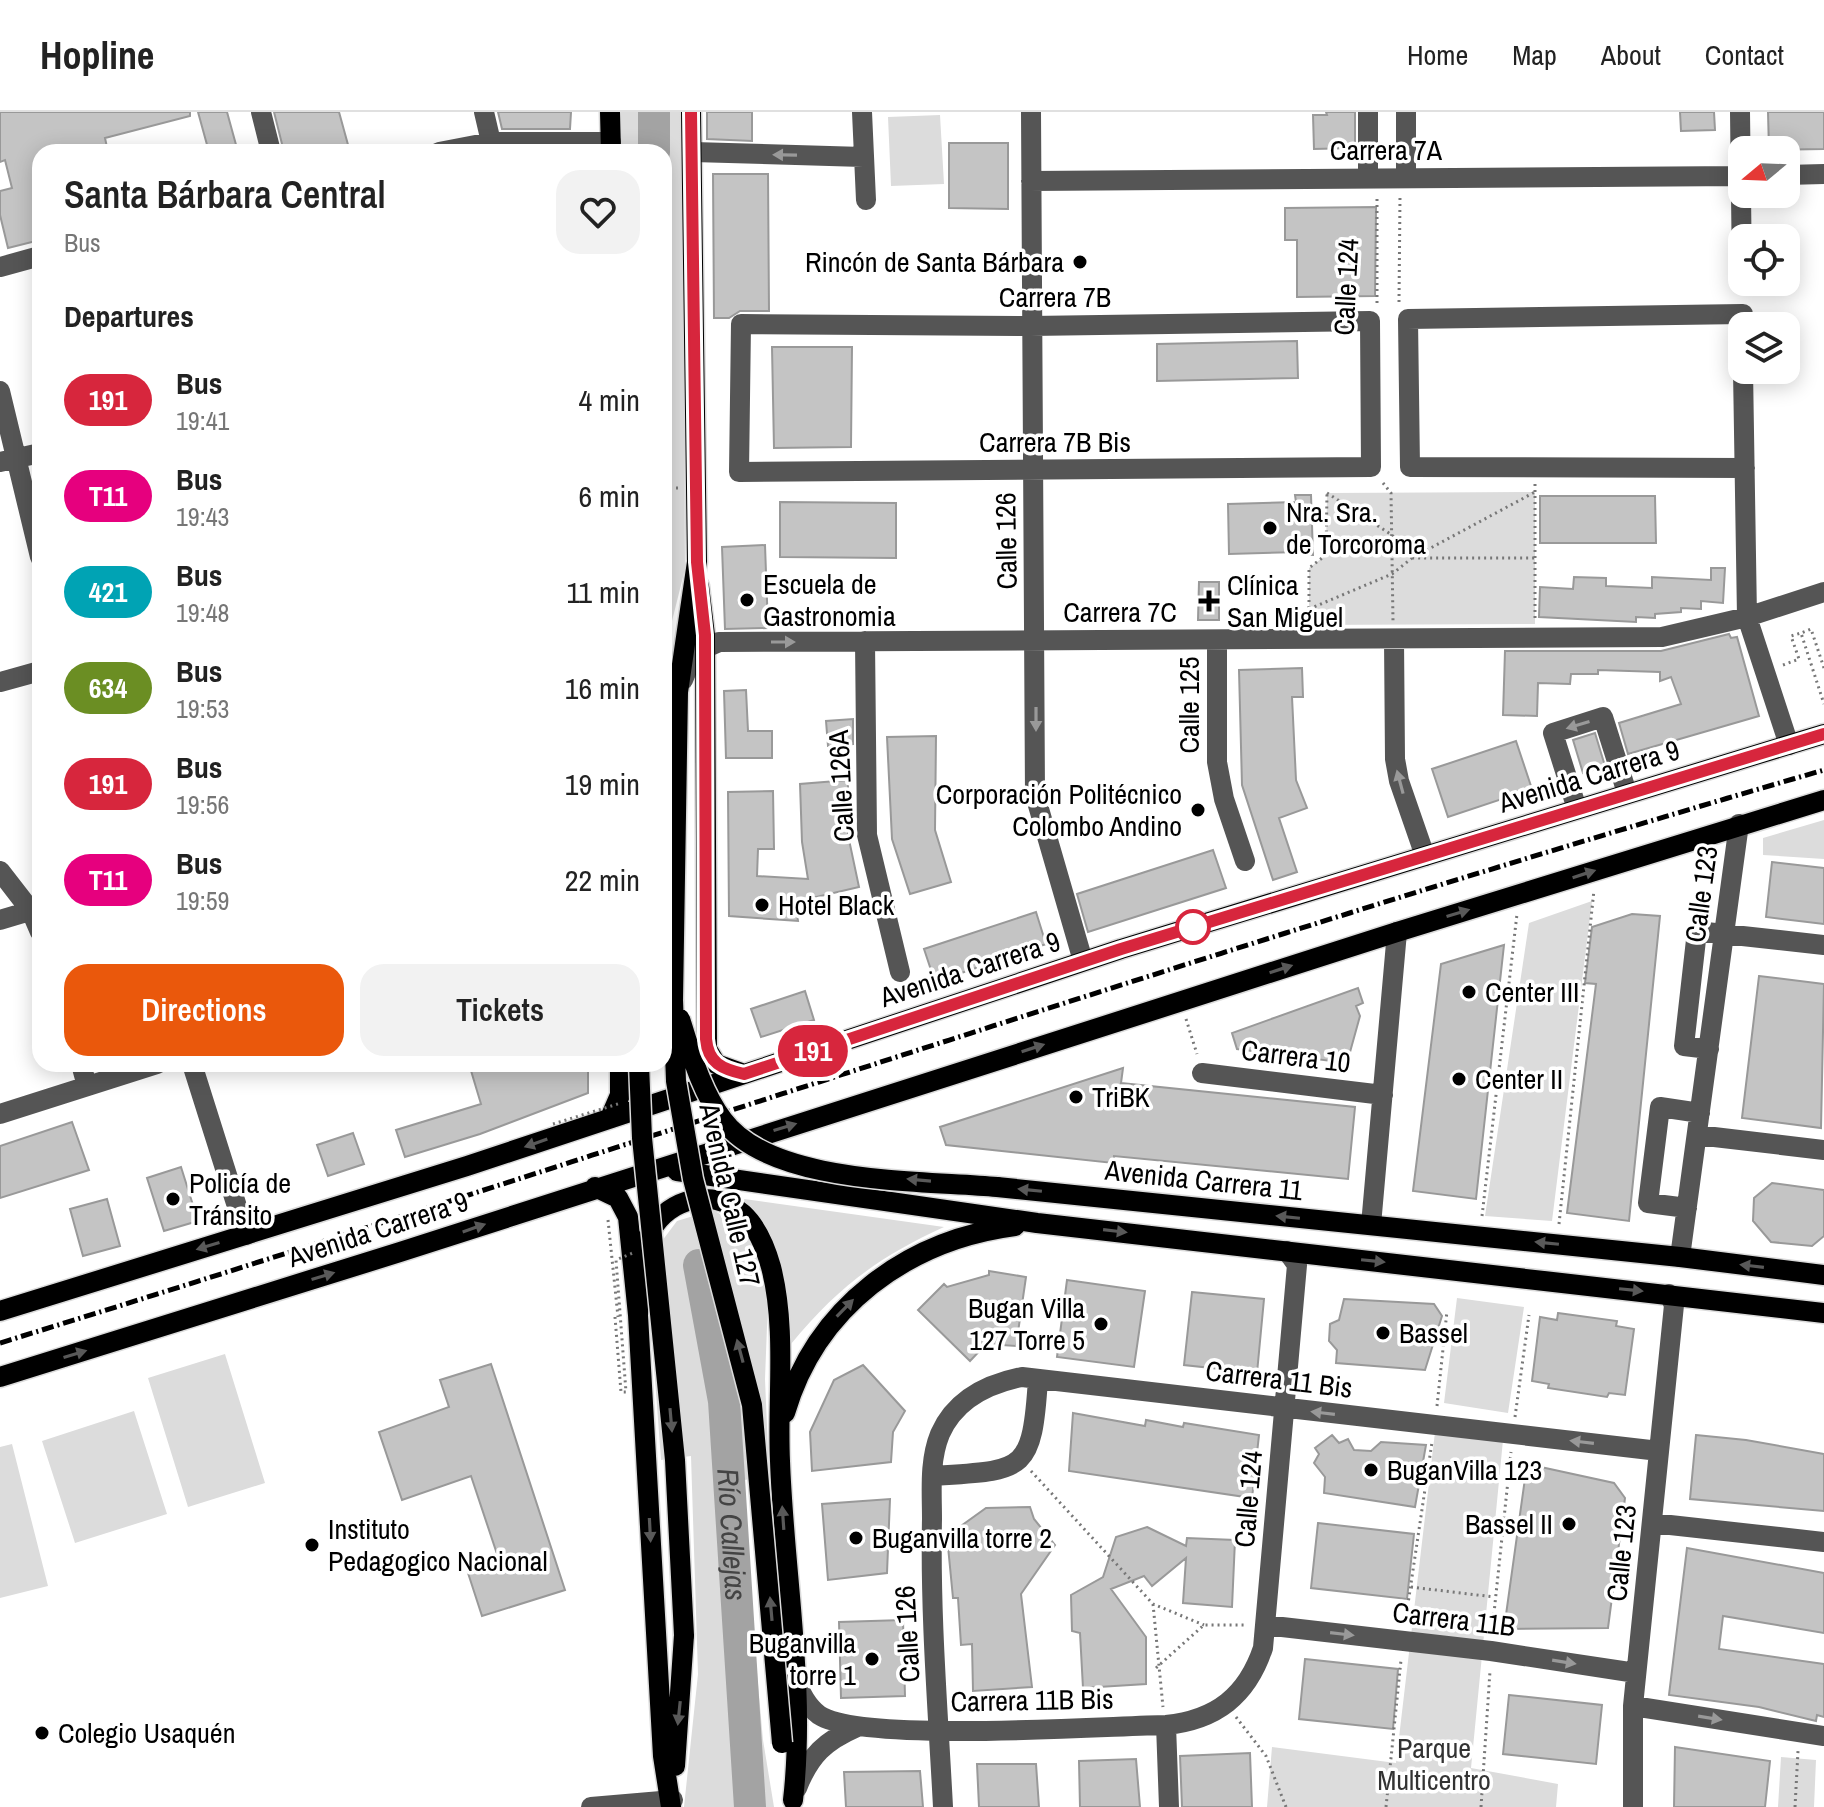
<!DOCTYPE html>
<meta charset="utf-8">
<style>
:root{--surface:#fff;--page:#f2f2f2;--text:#222;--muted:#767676;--line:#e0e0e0;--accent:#ea580c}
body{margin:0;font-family:"Archivo Narrow",sans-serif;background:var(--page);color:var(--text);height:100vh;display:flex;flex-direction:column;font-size:30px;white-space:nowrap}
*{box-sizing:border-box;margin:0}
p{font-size:26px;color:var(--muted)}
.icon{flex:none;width:44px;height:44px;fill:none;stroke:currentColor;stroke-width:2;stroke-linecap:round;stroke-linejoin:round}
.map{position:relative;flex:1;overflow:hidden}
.side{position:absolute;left:32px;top:32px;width:640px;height:928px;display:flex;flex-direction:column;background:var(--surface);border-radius:24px;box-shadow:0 4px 20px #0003}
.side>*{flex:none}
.badge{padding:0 16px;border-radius:26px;font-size:28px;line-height:52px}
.needle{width:52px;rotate:251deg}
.fabs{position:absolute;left:1728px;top:24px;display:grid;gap:16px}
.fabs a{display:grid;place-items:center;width:72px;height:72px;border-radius:16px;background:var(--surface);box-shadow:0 4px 20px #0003;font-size:40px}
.map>.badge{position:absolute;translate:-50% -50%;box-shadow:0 0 0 4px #fff}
h2{padding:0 32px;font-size:30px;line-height:72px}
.round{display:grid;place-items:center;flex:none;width:84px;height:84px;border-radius:24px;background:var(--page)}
.head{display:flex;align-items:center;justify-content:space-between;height:136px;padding:0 32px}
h1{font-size:38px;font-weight:600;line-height:60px}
.primary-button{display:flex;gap:16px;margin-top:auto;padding:16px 32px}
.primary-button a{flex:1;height:92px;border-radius:24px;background:var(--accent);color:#fff;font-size:32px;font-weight:600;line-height:92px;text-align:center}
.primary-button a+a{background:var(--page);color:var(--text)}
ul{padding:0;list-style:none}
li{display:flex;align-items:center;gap:24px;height:96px;padding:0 32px}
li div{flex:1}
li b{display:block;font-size:30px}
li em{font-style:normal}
li .badge{min-width:88px;font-weight:700;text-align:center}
header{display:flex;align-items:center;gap:48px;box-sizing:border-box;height:112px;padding:0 40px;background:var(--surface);border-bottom:2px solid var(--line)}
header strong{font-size:38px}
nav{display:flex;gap:44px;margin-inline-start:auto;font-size:28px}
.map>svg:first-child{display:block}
.green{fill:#dcdcdc}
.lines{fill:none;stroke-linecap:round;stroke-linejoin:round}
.river{stroke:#a3a3a3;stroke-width:32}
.building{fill:#c4c4c4;stroke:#999;stroke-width:2}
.major-casing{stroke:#dbdbdb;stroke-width:23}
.path{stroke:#777;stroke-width:3;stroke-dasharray:2 4;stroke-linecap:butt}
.minor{stroke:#555;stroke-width:20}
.major{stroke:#000;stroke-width:20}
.rail{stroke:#000;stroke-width:5;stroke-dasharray:12 4 2 4;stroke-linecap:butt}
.major-bridge-casing{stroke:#dbdbdb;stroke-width:23;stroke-linecap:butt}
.path-bridge{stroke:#777;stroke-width:3;stroke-dasharray:2 4;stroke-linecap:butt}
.major-bridge{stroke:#000;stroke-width:20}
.oneway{fill:#999}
.oneway2{fill:#595959}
.line-casing{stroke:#fff;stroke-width:18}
.line{stroke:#d7263d;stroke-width:12}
.poi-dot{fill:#000;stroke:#fff;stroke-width:3}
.stop-dot{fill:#fff;stroke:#d7263d;stroke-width:4}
.labels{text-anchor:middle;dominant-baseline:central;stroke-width:7;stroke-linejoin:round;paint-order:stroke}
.street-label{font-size:28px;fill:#000;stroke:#fff}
.poi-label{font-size:28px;fill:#000;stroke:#fff;text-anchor:start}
.park-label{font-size:28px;fill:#333;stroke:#fff}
.water-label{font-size:30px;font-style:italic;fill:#444;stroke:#fff}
</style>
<header>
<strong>Hopline</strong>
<nav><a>Home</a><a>Map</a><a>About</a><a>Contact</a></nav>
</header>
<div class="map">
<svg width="1824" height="1695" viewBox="0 0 1824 1695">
<rect width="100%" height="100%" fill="#fff"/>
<!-- green -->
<path class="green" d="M618,0h62l3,15 2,442 -17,68h-4v-485h-46z
M940,3l4,69 -53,2 -3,-69z
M1535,380v132l-226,1v-57l17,-13 1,-62z
M1824,708v39l-61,-4v-17z
M1592,789l-40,320 -67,-5 44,-293z
M737,1086l207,29c-66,30 -107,61 -153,117l-12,-87 -12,-28z
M713,1098l23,13 23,32 9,45 -3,79 4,96 -29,6 23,259 11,67h-90l14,-133 -7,-218 -30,4 -13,-177 11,-38 18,-24z
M1457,1186l67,9 -16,106 -64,-10z
M225,1242l40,129 -77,24 -40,-129z
M134,1299l33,103 -92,29 -33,-102z
M1435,1320l68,8 -32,328 87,16 -2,23h-289l5,-60 124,16z
M12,1332l36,142 -48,12v-151z
M1781,1645l35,3 -2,47h-36z"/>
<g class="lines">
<!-- river -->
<g class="river">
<path d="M654,0v40"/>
<path id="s1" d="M699,1153l25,136 26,406"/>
</g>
</g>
<!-- building -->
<path class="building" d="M0,0h190v4l-85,22 3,14h-68v88l-32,8 -8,-33v-24l12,-3 -7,-28 -5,2z
M198,0h29l11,40h-29z
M274,0h65l11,40h-66z
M498,0h73l-1,17h-68z
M707,0h45v29l-45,-2z
M1326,0h29v36l-41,1 -1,-34h14z
M1680,0h34l1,18 -34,1z
M1768,0h56v37l-55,1z
M949,31h59v66l-59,-1z
M713,62h55l1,137h-29l-11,7h-15z
M1376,95l-1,89 -78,1v-57h-12v-32z
M1297,229l1,37 -141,3v-37z
M772,235h80l-1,100 -77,1z
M1295,383h16l2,60h-14v-3l-70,2 -1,-50 68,-2z
M1540,384h115l1,47h-116z
M780,390l116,1v55l-116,-1z
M765,433l3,83 -43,1 -3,-82z
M1711,456h14l-2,35 -22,-2v8l-20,-1v4l-26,2v4l-19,-1v5l-97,-5 1,-30 33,2 1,-12 32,1v8l46,2v-11l59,3z
M1199,470h20v38h-21z
M1729,522l2,4 6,-1 22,79 -131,38 -9,-31 62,-19 -10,-27 -11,4v-9l-62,-2v4h-27l-1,10 -32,-1 -1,33 -34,-1 2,-64h156z
M1302,556l1,29h-11l4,83 11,28 -28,10 18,54 -24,8 -31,-95 -3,-115z
M746,578l2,41h24v27h-46l-2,-67z
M853,607v25l-25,2 -2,-25z
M1595,621l10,33 -22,7 -10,-33z
M936,624l-1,94 16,52 -41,12 -18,-55 -5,-102z
M1516,629l16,48 -84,28 -16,-48z
M848,668v55l11,52 -64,15 3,19 -69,-5 -1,-124 45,-1 1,58h-16l-1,27 51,3 -6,-37 -2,-58z
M1213,738l13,38 -138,44 -11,-38z
M1772,750l52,6v56l-58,-7z
M1036,800l10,32 -111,38 -11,-33z
M1632,802l28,2 -31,305 -62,-8 29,-229 -11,-1 7,-56z
M1504,833l-28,254 -63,-8 28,-227z
M1759,864l65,8 -3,144 -79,-10z
M1358,876l5,15 -7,3 4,10 -13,47 -110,-14 -5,-16z
M805,879l9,29 -53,17 -10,-28z
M469,952h119v29l-108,41 -75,23 -9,-27 85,-26z
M1123,956l-2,15 234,24 -7,72 -234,-23 -1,7 -167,-18 -6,-18z
M72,1010l17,48 -89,28v-52z
M353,1021l11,31 -36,12 -11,-31z
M181,1055l17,54 -34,10 -17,-53z
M1772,1071l52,7v46l-12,10 -41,-4 -18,-21 1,-23z
M107,1087l13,47 -37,10 -13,-47z
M989,1159l37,6 -10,69 -30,-2 -16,17 -52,-51 26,-26 3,3 42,-12z
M1067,1168l78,11 -11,76 -77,-10z
M1192,1180l72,7 -7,74 -73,-8z
M1344,1187l90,5 8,12 -17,54 -89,-7 1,-13 -8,-9 1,-17 9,-4z
M1558,1201l59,8 -1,5 18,3 -9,66 -16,-2 -2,4 -59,-9 1,-4 -17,-3 8,-64 17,3z
M491,1252l74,226 -83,26 -14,-43 32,-10 -29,-87 -69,24 -23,-68 70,-25 -9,-27z
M863,1253l42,46 -12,21 -2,30 -79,9 -2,-39 24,-52z
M1073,1301l72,13 1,-6 37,7 1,-4 75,12 -7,63 -183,-27z
M1332,1323l7,8 9,-4 6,11 17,1 10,-9 45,3 -11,62 -91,-14 1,-16 -11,-14 5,-9 -4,-6z
M1696,1323l50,5 78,14v57l-134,-12z
M1527,1352l87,19 11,15 -17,130 -104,1z
M890,1387l-3,74 -59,7 -6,-76z
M1030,1395l4,12 21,26 -34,49 11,93 -59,4 -1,-47 -11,1 -3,-47h-5l-6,-62 39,-28z
M1318,1411l96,11 -7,65 -96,-11z
M1147,1415l39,19 1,-8 48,2 -3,67 -49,-4 3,-45 -34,28 -8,-10 -33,13 35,48v47l-63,4 -3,-55 -8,-2 -1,-36 32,-18 13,-40z
M1687,1436l137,25v60l-101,-17 -4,33 105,15v53l-7,-2 -1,6 -57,-14 -90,-12z
M903,1508l2,76 -64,2 -2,-76z
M1305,1547l93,10 -5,60 -94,-10z
M1509,1583l93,10 -6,59 -93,-10z
M1675,1635l95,14 -5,46h-91z
M1250,1641l2,54h-70l-2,-51z
M1136,1647l4,48h-60l-1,-46z
M977,1652h59l3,43h-60z
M920,1659l3,36h-77l-2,-35z"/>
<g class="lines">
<defs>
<path id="major" d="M610,0l1,40
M699,474l6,49 2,414 9,15 28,10
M673,888l5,-308 19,-130 -6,-450
M610,1006l10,-23v-31
M677,1059l360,52 787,90
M595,1075l23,11 10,19 10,98 25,441 8,51
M997,1075l683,70 144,18
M0,1199l467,-145 654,-217 703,-215
M638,1203c3,-26 1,-61 13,-84 18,-34 63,-43 92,-17 14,13 23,35 28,53 16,62 6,131 9,194 4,113 26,226 13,339
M0,1265l400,-125 997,-320 427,-132
M785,1301c31,-106 122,-173 230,-187
M675,1654l9,-131"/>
</defs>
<!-- major casing -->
<use href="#major" class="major-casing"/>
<!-- path -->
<path class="path" d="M1399,190l1,-105
M1377,191v-105
M1383,371l8,10 2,128
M1535,372v136
M664,376h15
M1327,381l65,42 20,23h122
M1309,497l83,-35 20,-16 123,-66
M1309,508v-52l17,-13 1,-63
M1783,553l16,-6 -8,-23 10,-3
M1824,556l-13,-39 -10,4 23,71
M1186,907l11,35
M1482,1104l35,-302
M608,1108l10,97
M1559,1112l35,-334
M1437,1294l10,-95
M1515,1305l14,-102
M1031,1359l122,133 51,21
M1411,1475l83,10
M1153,1492l10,103
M1405,1512l27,-182
M1492,1520l19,-180
M1156,1556l48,-43h41
M1236,1605l30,39 20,51
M1386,1695l15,-147
M1481,1695l9,-136
M1795,1695l3,-56"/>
<!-- minor -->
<path class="minor" d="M261,0l10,40
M484,0l7,30
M862,0l4,88
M1031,0l4,683 48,166
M1368,0v67
M1406,0v66
M1740,0l2,164
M439,40l52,-10h120
M693,40l170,5
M1786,63l38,-1
M1031,69l711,-5
M0,155l40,-11
M1743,202l-335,5 2,148 335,1
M1370,209l1,146 -632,5 2,-148 290,2z
M1743,258l4,247 42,128
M0,279l40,166
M0,350l40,-9
M1394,527l1,120 4,22 26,75
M1217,528v122l7,37 21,62
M865,529l2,194 33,137
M683,568l11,-27 25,-11 943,-5 85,-20 77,-25
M0,570l40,-11
M1577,697l-24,-76 50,-16 24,76
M0,759l31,40 9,21
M0,808l40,-12
M1709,937l-25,-3 13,-115 127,14
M81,952l6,22
M192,952l54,171
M1202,961l181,22
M0,1002l157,-50
M1697,1023l127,15
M1687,1096l-39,-5 12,-96 40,6
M1371,1113l26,-293
M1680,1145l59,-433
M932,1364c92,-6 100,-2 106,-97
M1652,1411l172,19
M1265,1513l226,26 145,22
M795,1568c6,13 12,26 24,35 42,28 284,11 347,10 50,-5 81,-29 97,-77l34,-383 -10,-14
M1633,1594l191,30
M1166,1613l3,82
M797,1676c13,-33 28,-47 60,-61
M591,1695l82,-7
M943,1695c-5,-96 -13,-192 -11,-288 0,-28 -3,-58 8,-85 15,-34 47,-50 82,-57l637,74
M1633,1695v-101l41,-401 -5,-11"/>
<!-- major -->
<use href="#major" class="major"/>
<!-- rail -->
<path class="rail" d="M0,1231c609,-188 1212,-396 1824,-573"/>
<defs>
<path id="major-bridge" d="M673,888l3,81 17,98 59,226 30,338
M680,907c11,34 21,72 43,101 48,65 198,60 274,67
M639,952l3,74 33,322 9,175"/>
</defs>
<!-- major-bridge casing -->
<use href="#major-bridge" class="major-bridge-casing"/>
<!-- path-bridge -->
<path class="path-bridge" d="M553,1012l68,-21
M615,1205l6,75h5l-10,-132 19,-8"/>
<!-- major-bridge -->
<use href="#major-bridge" class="major-bridge"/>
</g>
<!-- one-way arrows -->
<defs><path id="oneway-solid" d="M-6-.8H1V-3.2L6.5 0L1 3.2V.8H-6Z" transform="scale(2)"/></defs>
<g class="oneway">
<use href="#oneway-solid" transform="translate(785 43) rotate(-179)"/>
<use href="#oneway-solid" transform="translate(783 530)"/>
<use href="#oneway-solid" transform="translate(1036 607) rotate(90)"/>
<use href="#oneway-solid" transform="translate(1578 613) rotate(163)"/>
<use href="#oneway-solid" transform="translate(1400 670) rotate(-105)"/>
<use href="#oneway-solid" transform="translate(1323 1301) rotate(-173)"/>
<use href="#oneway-solid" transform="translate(1582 1330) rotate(-173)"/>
<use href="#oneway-solid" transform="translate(1342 1522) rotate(7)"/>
<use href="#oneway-solid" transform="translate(1564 1550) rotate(9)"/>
<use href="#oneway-solid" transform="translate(1710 1606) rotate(9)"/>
</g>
<g class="oneway2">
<use href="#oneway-solid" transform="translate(1584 762) rotate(-18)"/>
<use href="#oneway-solid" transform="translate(1458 801) rotate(-17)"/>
<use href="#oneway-solid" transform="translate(1281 857) rotate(-18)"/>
<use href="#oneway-solid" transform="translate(1033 936) rotate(-18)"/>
<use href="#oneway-solid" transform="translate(785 1015) rotate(-17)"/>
<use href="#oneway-solid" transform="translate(536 1031) rotate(161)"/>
<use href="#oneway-solid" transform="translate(919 1068) rotate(-175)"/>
<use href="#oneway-solid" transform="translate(1030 1078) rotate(-174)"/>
<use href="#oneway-solid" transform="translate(1288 1105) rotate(-174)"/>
<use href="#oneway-solid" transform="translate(474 1116) rotate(-19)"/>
<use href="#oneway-solid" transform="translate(1115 1119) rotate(7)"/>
<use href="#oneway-solid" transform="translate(1547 1131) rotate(-174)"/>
<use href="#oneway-solid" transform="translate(208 1134) rotate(163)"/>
<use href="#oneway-solid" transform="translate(1373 1149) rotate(6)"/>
<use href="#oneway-solid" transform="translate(1752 1154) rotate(-173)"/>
<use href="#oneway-solid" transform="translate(323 1164) rotate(-17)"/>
<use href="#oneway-solid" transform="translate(1631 1178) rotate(6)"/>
<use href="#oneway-solid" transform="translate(845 1196) rotate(-46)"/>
<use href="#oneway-solid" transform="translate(740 1239) rotate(-105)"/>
<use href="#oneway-solid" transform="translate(75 1242) rotate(-17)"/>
<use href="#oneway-solid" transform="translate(671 1308) rotate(85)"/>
<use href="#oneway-solid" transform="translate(783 1406) rotate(-94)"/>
<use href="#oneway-solid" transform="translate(650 1418) rotate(87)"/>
<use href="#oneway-solid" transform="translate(771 1497) rotate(-95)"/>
<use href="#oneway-solid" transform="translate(679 1601) rotate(96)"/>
</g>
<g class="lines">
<defs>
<path id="line" d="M691,0l6,450 8,73 1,404c2,24 16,30 38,35l377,-125 703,-215"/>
</defs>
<!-- line casing -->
<use href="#line" class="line-casing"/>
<!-- line -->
<use href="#line" class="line"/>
</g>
<!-- markers -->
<g class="poi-dot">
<circle cx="1080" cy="150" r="8"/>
<circle cx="1270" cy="416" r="8"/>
<circle cx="747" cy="488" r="8"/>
<path d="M1205 477h8v8h8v8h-8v8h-8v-8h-8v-8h8z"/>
<circle cx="1198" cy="698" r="8"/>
<circle cx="762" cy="793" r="8"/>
<circle cx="1469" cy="880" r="8"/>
<circle cx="1459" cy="967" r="8"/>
<circle cx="1076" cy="985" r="8"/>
<circle cx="173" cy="1087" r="8"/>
<circle cx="1101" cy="1212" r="8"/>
<circle cx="1383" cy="1221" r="8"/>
<circle cx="1371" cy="1358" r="8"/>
<circle cx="1569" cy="1412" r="8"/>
<circle cx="856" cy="1426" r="8"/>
<circle cx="312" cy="1433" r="8"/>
<circle cx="872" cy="1547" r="8"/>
<circle cx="42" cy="1621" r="8"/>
</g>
<circle class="stop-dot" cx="1193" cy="815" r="16"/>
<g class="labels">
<!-- street labels -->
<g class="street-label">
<text x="1386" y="38">Carrera 7A</text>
<text transform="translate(1346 175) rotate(-87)">Calle 124</text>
<text x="1055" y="185">Carrera 7B</text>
<text x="1055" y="330">Carrera 7B Bis</text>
<text transform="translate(1006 429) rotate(-91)">Calle 126</text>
<text x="1120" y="500">Carrera 7C</text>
<text transform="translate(1189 593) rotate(-90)">Calle 125</text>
<text transform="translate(1589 664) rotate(-17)">Avenida Carrera 9</text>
<text transform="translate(841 674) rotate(-93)">Calle 126A</text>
<text transform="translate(1701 782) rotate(-82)">Calle 123</text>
<text transform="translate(970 857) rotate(-18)">Avenida Carrera 9</text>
<text transform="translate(1296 944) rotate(7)">Carrera 10</text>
<text transform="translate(1204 1068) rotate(6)">Avenida Carrera 11</text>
<text transform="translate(730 1083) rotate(77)">Avenida Calle 127</text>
<text transform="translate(378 1117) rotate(-18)">Avenida Carrera 9</text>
<text transform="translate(1279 1267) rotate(7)">Carrera 11 Bis</text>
<text transform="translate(1248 1387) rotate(-85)">Calle 124</text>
<text transform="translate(1621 1441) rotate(-84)">Calle 123</text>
<text transform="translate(1454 1507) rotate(7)">Carrera 11B</text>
<text transform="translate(907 1522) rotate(-93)">Calle 126</text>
<text transform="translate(1032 1588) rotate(-1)">Carrera 11B Bis</text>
</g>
<!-- poi labels -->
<g class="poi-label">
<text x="1064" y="150" text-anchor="end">Rincón de Santa Bárbara</text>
<text x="1286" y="400">Nra. Sra.<tspan x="1286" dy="32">de Torcoroma</tspan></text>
<text x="763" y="472">Escuela de<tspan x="763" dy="32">Gastronomia</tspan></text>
<text x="1227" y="473">Clínica<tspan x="1227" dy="32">San Miguel</tspan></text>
<text x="1182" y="682" text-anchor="end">Corporación Politécnico<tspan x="1182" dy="32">Colombo Andino</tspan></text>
<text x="778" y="793">Hotel Black</text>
<text x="1485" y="880">Center III</text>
<text x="1475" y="967">Center II</text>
<text x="1092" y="985">TriBK</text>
<text x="189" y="1071">Policía de<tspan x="189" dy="32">Tránsito</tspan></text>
<text x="1085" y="1196" text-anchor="end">Bugan Villa<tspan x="1085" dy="32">127 Torre 5</tspan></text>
<text x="1399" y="1221">Bassel</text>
<text x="1387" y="1358">BuganVilla 123</text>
<text x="1553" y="1412" text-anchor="end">Bassel II</text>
<text x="328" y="1417">Instituto<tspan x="328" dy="32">Pedagogico Nacional</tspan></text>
<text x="872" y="1426">Buganvilla torre 2</text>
<text x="856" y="1531" text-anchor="end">Buganvilla<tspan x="856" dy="32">torre 1</tspan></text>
<text x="58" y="1621">Colegio Usaquén</text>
</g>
<!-- park labels -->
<g class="park-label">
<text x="1434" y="1636">Parque<tspan x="1434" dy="32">Multicentro</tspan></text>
</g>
<!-- water labels -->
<g class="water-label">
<text stroke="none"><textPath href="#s1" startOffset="272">Río Callejas</textPath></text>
</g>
</g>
</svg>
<div class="fabs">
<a><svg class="needle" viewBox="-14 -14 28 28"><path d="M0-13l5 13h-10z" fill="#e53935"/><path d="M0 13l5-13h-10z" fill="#767676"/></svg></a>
<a><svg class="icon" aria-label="locate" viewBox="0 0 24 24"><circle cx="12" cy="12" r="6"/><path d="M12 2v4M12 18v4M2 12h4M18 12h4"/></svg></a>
<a><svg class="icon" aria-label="layers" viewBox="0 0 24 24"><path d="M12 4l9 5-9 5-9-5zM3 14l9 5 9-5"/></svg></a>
</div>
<b class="badge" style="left:813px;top:939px;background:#d7263d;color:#fff">191</b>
<section class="side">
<div class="head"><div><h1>Santa Bárbara Central</h1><p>Bus</p></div><a class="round"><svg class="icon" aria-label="heart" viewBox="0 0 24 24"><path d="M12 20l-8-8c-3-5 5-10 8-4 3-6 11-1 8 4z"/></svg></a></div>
<h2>Departures</h2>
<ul>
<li><span class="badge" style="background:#d7263d;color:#fff">191</span><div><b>Bus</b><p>19:41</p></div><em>4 min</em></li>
<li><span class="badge" style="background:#e6007e;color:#fff">T11</span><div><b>Bus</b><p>19:43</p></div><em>6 min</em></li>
<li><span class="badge" style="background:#00a3b4;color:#fff">421</span><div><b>Bus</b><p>19:48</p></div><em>11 min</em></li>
<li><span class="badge" style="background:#6b8e23;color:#fff">634</span><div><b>Bus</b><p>19:53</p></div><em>16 min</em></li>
<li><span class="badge" style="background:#d7263d;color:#fff">191</span><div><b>Bus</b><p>19:56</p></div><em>19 min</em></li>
<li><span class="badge" style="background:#e6007e;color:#fff">T11</span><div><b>Bus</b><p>19:59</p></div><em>22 min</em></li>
</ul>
<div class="primary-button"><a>Directions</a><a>Tickets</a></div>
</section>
</div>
